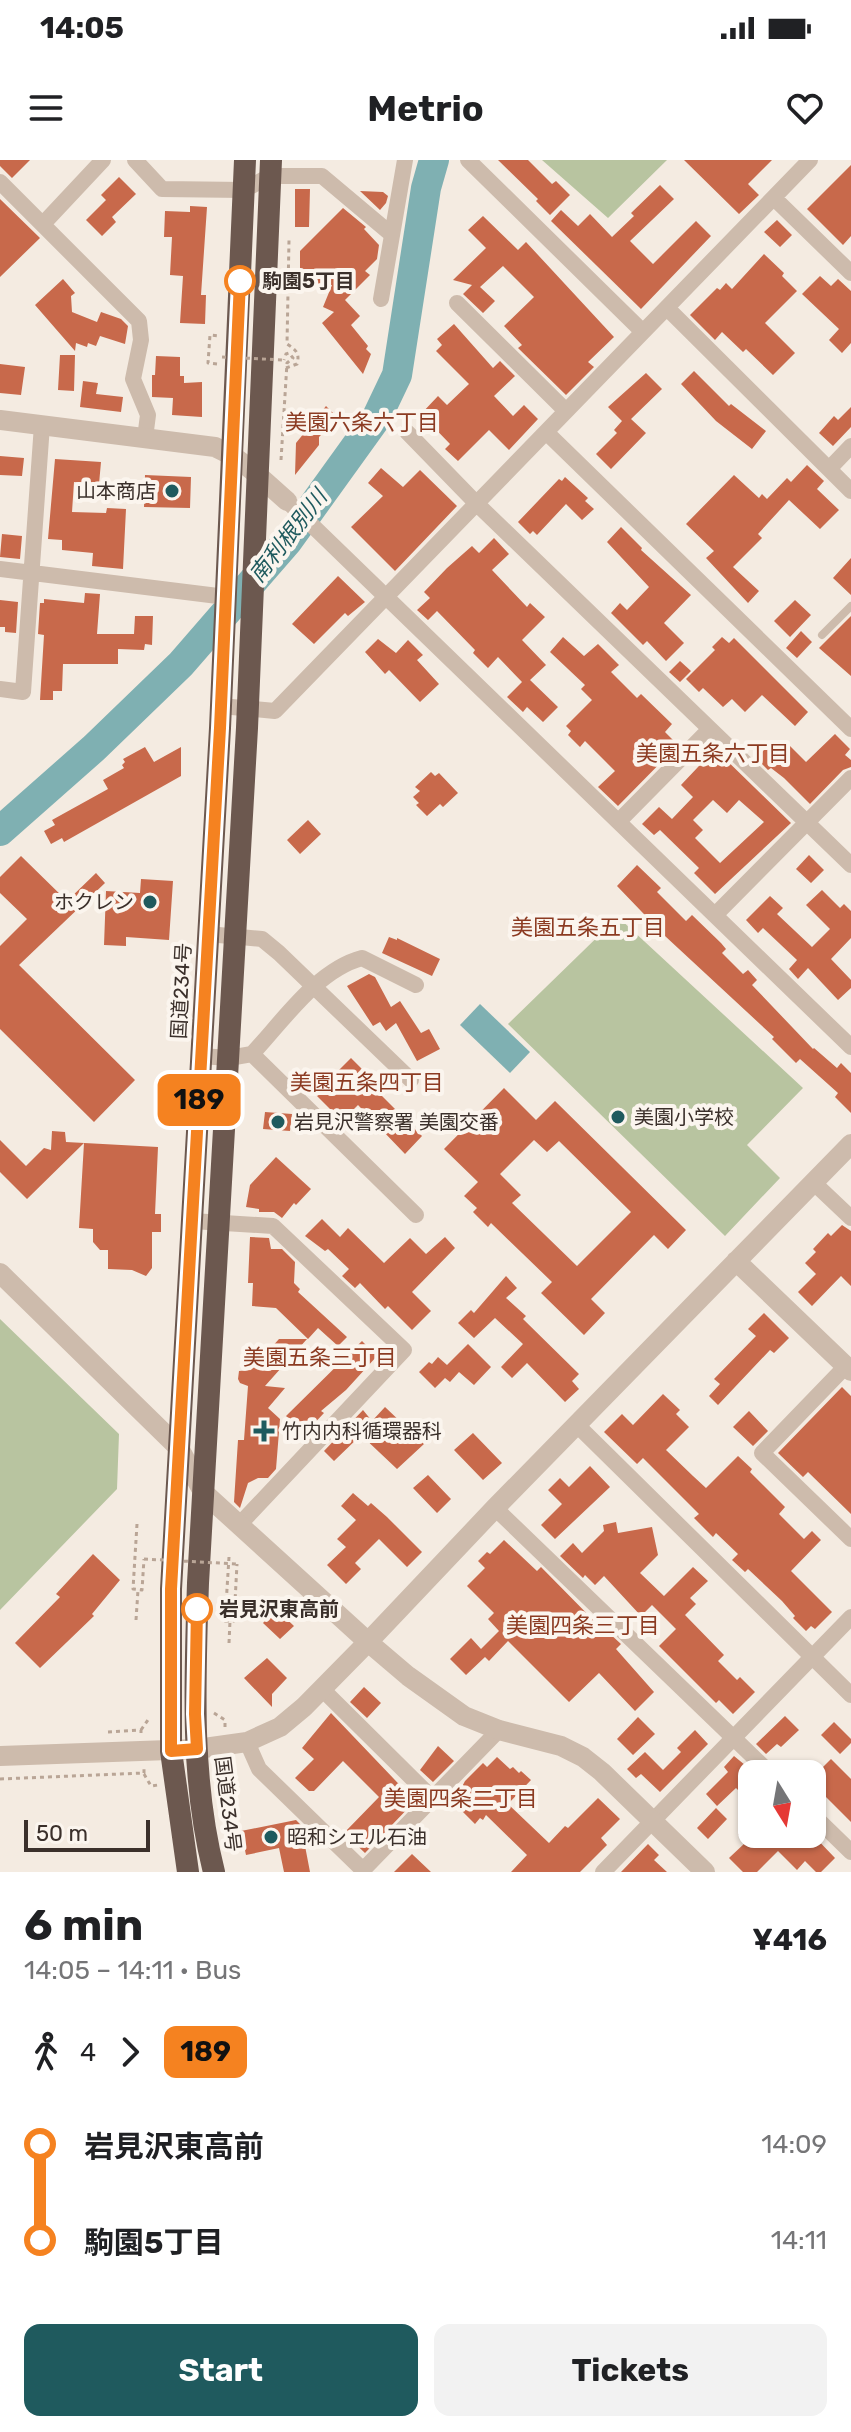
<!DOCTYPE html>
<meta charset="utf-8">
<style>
:root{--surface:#fff;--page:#f2f2f2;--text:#202124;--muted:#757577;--accent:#1f5a5e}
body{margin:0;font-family:Rubik,"Noto Sans JP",sans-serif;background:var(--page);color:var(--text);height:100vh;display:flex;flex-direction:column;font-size:30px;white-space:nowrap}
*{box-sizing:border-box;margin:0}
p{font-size:26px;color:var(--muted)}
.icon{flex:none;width:44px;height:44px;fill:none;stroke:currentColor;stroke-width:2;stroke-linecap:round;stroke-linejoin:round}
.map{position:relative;height:1712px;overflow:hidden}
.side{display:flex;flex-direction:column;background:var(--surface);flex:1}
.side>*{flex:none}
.badge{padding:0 16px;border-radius:12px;font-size:28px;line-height:52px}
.needle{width:52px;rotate:169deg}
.buttons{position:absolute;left:738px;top:1600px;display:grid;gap:16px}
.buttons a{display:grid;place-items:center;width:88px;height:88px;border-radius:16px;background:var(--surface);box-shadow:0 2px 6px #0004;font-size:40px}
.scale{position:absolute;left:24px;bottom:20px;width:126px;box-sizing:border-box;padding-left:8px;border:4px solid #3b302b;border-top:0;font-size:22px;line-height:28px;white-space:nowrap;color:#3b302b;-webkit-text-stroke:6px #fbf5ee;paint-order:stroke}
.map>.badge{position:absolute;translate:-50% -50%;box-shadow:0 0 0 4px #fff}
.legs{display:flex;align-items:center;gap:12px;height:88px;padding:0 24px;font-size:26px}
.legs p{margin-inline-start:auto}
.headline{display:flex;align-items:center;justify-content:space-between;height:136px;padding:0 24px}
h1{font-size:44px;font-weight:700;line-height:60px}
.primary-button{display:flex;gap:16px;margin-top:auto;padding:16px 24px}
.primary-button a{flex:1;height:92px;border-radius:16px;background:var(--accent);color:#fff;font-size:32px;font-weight:700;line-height:92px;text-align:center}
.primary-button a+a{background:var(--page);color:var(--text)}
ul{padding:0 24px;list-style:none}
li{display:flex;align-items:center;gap:28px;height:96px;font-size:30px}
li i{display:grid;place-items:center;width:12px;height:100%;margin:0 10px;background:currentColor}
li i::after{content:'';width:20px;height:20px;margin:-10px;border:6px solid;border-radius:50%;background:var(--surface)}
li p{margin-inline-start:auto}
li:first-child i{background:linear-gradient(#0000 50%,currentColor 0)}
li:last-child i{background:linear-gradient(currentColor 50%,#0000 0)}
.status{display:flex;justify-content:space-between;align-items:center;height:56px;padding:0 40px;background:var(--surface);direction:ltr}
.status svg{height:22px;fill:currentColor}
header{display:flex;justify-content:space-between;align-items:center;height:104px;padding:0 24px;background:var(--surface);font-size:36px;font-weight:700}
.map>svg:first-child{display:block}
.green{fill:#b8c4a0}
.water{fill:#7fb0b2}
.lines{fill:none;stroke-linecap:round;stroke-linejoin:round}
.river{stroke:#7fb0b2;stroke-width:30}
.building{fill:#c8694b;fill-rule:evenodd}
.path{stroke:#b9a596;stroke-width:3;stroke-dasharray:4 4;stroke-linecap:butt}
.service{stroke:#cdbbac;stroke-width:8}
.minor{stroke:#cdbbac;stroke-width:16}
.tertiary{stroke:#cdbbac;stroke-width:20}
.trunk{stroke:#6c584f;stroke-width:22}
.path-bridge{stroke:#b9a596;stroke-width:3;stroke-dasharray:4 4;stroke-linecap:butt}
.line-1-casing{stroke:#fff;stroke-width:18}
.line-1{stroke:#f58220;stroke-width:12}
.stop-1-dot{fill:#fff;stroke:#f58220;stroke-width:4}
.poi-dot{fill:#1f5a5e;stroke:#fbf5ee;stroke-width:3}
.labels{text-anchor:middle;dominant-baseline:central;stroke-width:8;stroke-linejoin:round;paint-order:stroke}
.stop-label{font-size:20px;font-weight:bold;fill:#3b302b;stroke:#fbf5ee;text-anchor:start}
.poi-label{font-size:20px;fill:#3b302b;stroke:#fbf5ee;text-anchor:start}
.street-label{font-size:20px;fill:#3b302b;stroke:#fbf5ee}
.neighbourhood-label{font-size:22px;fill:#8c3b22;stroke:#fbf5ee}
.water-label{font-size:22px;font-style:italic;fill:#1f5a5e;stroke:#fbf5ee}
</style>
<div class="status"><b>14:05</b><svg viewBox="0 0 49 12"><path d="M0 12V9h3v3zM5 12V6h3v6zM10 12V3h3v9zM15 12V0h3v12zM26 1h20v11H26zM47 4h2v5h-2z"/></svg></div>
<header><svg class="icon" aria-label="menu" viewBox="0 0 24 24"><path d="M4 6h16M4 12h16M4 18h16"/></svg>Metrio<svg class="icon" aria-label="heart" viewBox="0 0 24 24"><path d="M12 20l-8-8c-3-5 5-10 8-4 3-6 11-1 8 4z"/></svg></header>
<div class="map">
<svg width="851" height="1712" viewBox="0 0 851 1712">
<rect width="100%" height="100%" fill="#f4ebe1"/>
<!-- green -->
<path class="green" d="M542,0h125l-59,58z
M618,757l185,171 -56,57 33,33 -55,58 -217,-212z
M0,1159l119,115 -2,55 -117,121z"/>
<!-- water -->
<path class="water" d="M480,844l50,48 -20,21 -50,-48z"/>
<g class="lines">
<!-- river -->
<path class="river" d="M0,671l94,-83 87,-84 106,-122 90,-125 20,-42 29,-187 8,-28"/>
</g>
<!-- building -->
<path class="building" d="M0,0h30l-18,18 -12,-12z
M498,0h30l24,24 4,-3 14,14 -20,20 -14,-14 2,-2z
M684,0h88l-24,24 11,11 -20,19z
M851,5v71l-8,9 -36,-36z
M119,17l17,17 -24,23 4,5 -14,14 -16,-16 20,-20 -5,-5z
M660,25l14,14 -44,42 23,23 43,-43 15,15 -70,73 -90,-88 10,-11 17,16 12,-12 22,23 22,-21 -3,-3z
M295,29h15l-1,38h-14z
M360,31l23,1 5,4 -2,7 -6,7z
M0,39l40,39 -40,39z
M190,46l17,1 -6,88h5l-1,29 -25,-1 3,-47 -13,-1 2,-38h-8l1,-26 25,1z
M343,48l23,19 -2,2 15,16 -2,14 -12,12 5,4 -25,25 15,16 -9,9 17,21 -2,3 5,5 -8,20 -41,-51 12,-11 -11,-5 9,-22 -38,-1 1,-15 5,1v-19z
M483,56l35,34 8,-8 88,95 -26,25 6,5 -28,28 -48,-47 4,-3 -18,-19 30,-29 -31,-31 -23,21 15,14 -12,12 -20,-19 9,-9 -19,-5 33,-32 -18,-18z
M777,60l15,15 -12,12 -16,-15z
M764,94l20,19 -2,3 15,15 -32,32 30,30 -22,22 -27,-26 -3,3 -21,-20 -7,8 -25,-25 27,-27 3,2 6,-7 6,6z
M820,116l11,10 7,-7 13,12v52l-9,10 -13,-13 10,-11 -37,-35z
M63,119l12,14 -4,3 1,16 25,10 4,-10 20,7 7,7 -3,18 -25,-8 -4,10 -8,-3 -1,4 -11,-4 -1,8 -40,-46z
M454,164l39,44 7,-7 15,15 -21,20 19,20 11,-11 14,14 -29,31 -20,-20 -31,31 -13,-12 5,-5 -29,-30 17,-18 9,9 22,-21 -33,-33 6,-6 -5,-6z
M60,195h15l-1,36 -16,-1z
M156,196l24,1v19h4v7l18,-1v35l-30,-2 1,-17 -21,-1v-22h3z
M0,204l25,3 -4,28 -21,-2z
M694,211l35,35 2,-2 35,27 -14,18 -36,-28 -35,-37z
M646,213l16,16 -31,30 15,14 -35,36 -15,-15 21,-21 -3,-3 8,-9 -14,-14z
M83,221l15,2 -2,11 27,3 -2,15 -41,-5z
M326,246l12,12 -19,19v8l-24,30 1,-32z
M851,247v20l-18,19 -14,-13 15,-17 4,4z
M0,296l24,2 -2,18 -22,-1z
M55,299l46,3 -2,22 -25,-2 -2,30 34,1 1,-5 19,1 -3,60 -31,-3 1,-13 -31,-3v-10l-14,-1z
M807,305l17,16 -7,8 22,21 -19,19 -31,-29 -31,34 4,4 -29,29 26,24 -11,12 -42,-45 8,-7 -28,-27 48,-49 25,23 3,-4 5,5 20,-21 4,4z
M381,308l22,19 17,-17 37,36 -62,65 -44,-44 32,-31 -15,-13z
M145,315l46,2 -1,31 -46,-1z
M565,317l23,21 -3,3 9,8 -12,11 -16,-16 -29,31 -4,-4 -3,3 -12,-12 41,-43 3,2z
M621,367l21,21 -1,2 50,45 -27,28 20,20 -18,18 -19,-20 -4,4 -32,-32 9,-10 7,7 22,-23 -42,-45z
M2,374l20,2 -2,23 -20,-2z
M494,378l15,16 -17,16 35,37 3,-4 15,14 -23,23 24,25 -16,15 28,27 -15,15 -16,-15 -4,5 -16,-15 15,-15 -24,-25 -10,11 -15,-15 2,-3 -38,-39 -9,9 -11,-10 13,-12 -6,-6 23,-24 25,-22 7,7z
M851,398v37l-18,-17z
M338,416l27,26 -17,14 -3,-3 -31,31 -22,-20z
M85,433l15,1 -3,40h37l1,-18h18l-1,29 -7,-1 -1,6 -26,-1v15h-55l-1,27h-9v9h-13l4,-65 -6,-1 2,-31h4v-4l40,4z
M0,440l18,2 -2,31 -11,-1v-5h-5z
M795,440l16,15 -21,22 -16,-16z
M851,456v60l-32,-28z
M801,471l11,11 -15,16 -11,-10z
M563,477l21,19 14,-12 21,21 -8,7 26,26 4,-4 31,30 -7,8 13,13 -60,61 -20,-19 17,-16 -30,-30 -5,6 -12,-12 3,-4 -5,-5 26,-26 -11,-11 4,-4 -35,-33z
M722,477l7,6 5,-5 74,74 -13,14 -33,-31 -17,17 -13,-13 -9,8 -20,-19 -4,4 -13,-13 29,-29 -3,-3z
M378,479l18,14 12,-13 15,15 -6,5 22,24 -19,18 -31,-32 -4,4 -20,-22z
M680,501l11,10 -11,11 -11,-10z
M835,574l15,15 -5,6 6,5v7l-8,3 -33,34 -26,-26 -13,-10 -3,2 -12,-12 13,-13 10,9 9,-10 18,18z
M145,587l9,15 27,-15v29l-117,66 -2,-4 -11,6 -7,-13 11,-6 -3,-5 56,-31 -5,-9 21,-12 -2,-3 3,-3 -2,-3z
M715,589l76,74 -76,71 -21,-21 5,-5 -39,-38 -6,5 -12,-11 17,-17 13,12 21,-22 -12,-12zM713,640l14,13 12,-13 25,22 -44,41 -25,-25 8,-8 -10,-10z
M431,612l4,4 4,-3 19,20 -15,14 -3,-3 -13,12 -11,-11 3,-2 -6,-6 7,-6 -5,-4z
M308,660l13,14 -21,20 -13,-14z
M809,695l15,15 -13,13 -15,-14z
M21,696l46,45 29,-28 9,10 -86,82 116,115 -41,42 -94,-93v-83l27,-27 -27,-26v-16z
M637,705l24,23 -4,4 29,29 6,-6 29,28 5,6 -4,4 21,21 5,-4 9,10 -5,5 61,64 1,-1 23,20 4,-5 10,10v40l-16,-16 3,-4 -38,-34 -4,4 -24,-24 2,-2 -109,-101 -48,-50z
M141,719l32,2 -4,59 -43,-3v9l-22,-1 2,-54 34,2z
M822,730l18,18 4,-4 7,7v27l-20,21 20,21v8l-13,12 -30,-32 -10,11 -9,-10 8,-9 -34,-32 -5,5 -12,-13 24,-24 13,12 -6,6 35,33 18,-18 -24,-24z
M389,777l8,3v-2l43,21 -8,17 -50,-23z
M369,814l6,3 16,30 9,-6 21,32 8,-4 11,20 -23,12 -21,-38 -10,8 -6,-9 -7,4 -26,-40z
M351,898l14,14 -4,3 61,61 -17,18 -47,-49 -16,16 -27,-27z
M504,928l32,32 19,-19 131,129 -18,19 -14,-14 -63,64 14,14 -21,22 -43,-42 11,-11 -61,-59 -3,4 -15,-15 4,-4 -13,-12 14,-14 -34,-33zM534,980l13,12 12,-11 72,71 -54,54 -65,-63 9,-8 -21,-21z
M265,952l27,2 -2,17 -27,-2z
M52,971l13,1 1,10 92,5 -3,67h6v18h-9v36l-6,8 -14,-6 -24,-1v-19h-8l-7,-8v-13l-14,-1 5,-85 -57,56 -27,-27v-32l26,26 18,-18 7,2z
M276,997l35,32 -15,16 -2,-2 -12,15 -8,-6h-15v-3l-13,-2 4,-22z
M322,1059l18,18 8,-9 36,35 26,-25 16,16 19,-17 10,11 -43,44 19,19 -19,19 -24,-24 -3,3 -25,-26 -5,5 -13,-12 7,-7 -21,-20 -3,2 -20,-15z
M842,1065l9,6v55l-10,-10 -29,30 -14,-14 18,-18 -11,-11 11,-11 -3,-3 15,-16 3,3z
M250,1077l19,1 2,11h11l13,13 -1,21 6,6 -2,3 49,45 -9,9 -20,-18 -10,11 -32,-31 -24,-2 1,-23h-5z
M506,1116l11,12 -11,10 20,18 -3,3 56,55 -7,7 7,8 -14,13 -38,-39 -15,15 -11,-11 22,-23 -28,-26 -21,20 -16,-15 13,-13 3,3z
M764,1153l25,25 -15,15 -4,-3 -52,55 -9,-9 11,-12 -6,-5 42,-43 -8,-7z
M279,1179h28l-42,47 20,2 -17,20 12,11 -4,50 -8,9h-10l-10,5 -8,25 -6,-6 4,-62h6l4,-54 -8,-3 -2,-4 1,-8 12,-1z
M362,1181l15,15 -31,34 -25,21 3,2 -16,17 -6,-5 -3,3 -13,-12z
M468,1184l23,23 -17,18 -15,-13 -9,10 -5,-4 -10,10 -16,-16 10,-10 3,2 6,-7 9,8z
M842,1227l9,9v118l-43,-42 -5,5 -25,-24z
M663,1234l17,16 -4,4 13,13 -23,23 27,26 13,12 32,-32 14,13 -2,3 35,35 -6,7 25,25 8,-8 9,9 -30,31 41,41 -17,17 -4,-3 -5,5 -13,-13 2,-2 -13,-15 -34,-32 -3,3 -13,-12 6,-6 -22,-21 -3,4 -19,-19 5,-4 -56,-56 -6,6 -33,-32 18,-18 11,11z
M385,1247l39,37 -27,25 -36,-34 -27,26 -10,-10 39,-41 9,11z
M749,1251l19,20 -15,15 -20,-19z
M473,1273l29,30 -19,17 -29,-30z
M590,1306l20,21 -55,52 -14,-14 21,-21 -14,-14 12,-12 9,9z
M428,1315l23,24 -14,14 -24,-25z
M353,1333l15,13 3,-3 16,14 35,35 -15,15 -28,-28 -24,24 6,6 -15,15 -19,-19 19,-18 -9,-8 19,-19 -15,-14z
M616,1362l2,11 34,-6 6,28 -18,18 24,23 29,-29 15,14 -18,17 6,6 -11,11 39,40 -6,6 19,19 3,-3 15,15 -22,22 -14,-14 -3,3 -57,-57 17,-17 -24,-24 -11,11 -37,-40 -9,9 -10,-10 -2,3 -23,-22 13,-13 9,10 22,-22 -1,-6z
M504,1380l33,31 4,-4 67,68 1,-2 12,11 -5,5 38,43 -19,19 -36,-38 -30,29 -61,-61 -19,20 -4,-4 -19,18 -16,-16 21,-21 10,11 18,-18 -11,-12 6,-6 -27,-27 18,-18 -7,-7 9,-9 3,2z
M93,1394l27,26 -28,34 2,2 -54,52 -25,-25 45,-46 -4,-3z
M276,1449l18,17 -14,13 -17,-16z
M267,1498l20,20 -15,16v13l-28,-29z
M364,1527l17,16 -14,15 -17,-16z
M331,1553l84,88 -50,52 -21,-20 35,-36 -36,-36 -29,30h-5l-14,-13 19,-19 -12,-11z
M785,1556l14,14 -18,17 -4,-3 -11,10 -10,-10z
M638,1557l17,17 -22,21 -16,-16z
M834,1562l17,17v4l-11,11 -19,-19z
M695,1570l13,14 -48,48 -19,-18 -5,4 -9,-9 18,-17 18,18 18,-18 -4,-4z
M438,1586l16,15 -21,21 -13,-12z
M734,1596l17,14 1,34 -16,-16 -19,18 -11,-12 22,-22 -4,-5z
M497,1597l13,12 3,-2 6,6 2,-2 10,9 -23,24 41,39 16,-17 3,2 30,-30 22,21 -19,19 6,7 -27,27h-69l16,-17 -41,-40 -3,5 -3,-2 -5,6 -13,-13 2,-1 -11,-6 12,-23 18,-18 4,4z
M831,1599l20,20v43l-39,-39v-5z
M716,1648l11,11 -19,20 -11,-11z
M296,1660l5,5 9,47h-26l-5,-24 -33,7 -5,-24z
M738,1674h74l23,24 -14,14h-5l-11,-11 -8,9 -19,-19 -21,21h-14l-14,-14 17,-16z
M648,1684l11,11 -5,5 13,12h-46z
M412,1694l19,18h-37z"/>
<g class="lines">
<!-- path -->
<path class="path" d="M217,204l-9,-1 2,-28 9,1
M286,208l11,-4c3,-11 -1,-14 -10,-20l2,-104
M281,300l6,-97 6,-5 -4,-5 -3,1 -2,6
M137,1364l-4,65 9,1 2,-31
M229,1397l-4,64h9l3,-57
M136,1460l2,-30
M229,1483l1,-22
M214,1553l11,7v7
M141,1570l9,-13
M108,1572l33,-2v3
M144,1614l7,12 7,-1
M0,1619l144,-6v-4
M217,1619h7l5,-9v-7"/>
<!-- service -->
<path class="service" d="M822,475l29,-29"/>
<!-- minor -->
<path class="minor" d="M135,0l27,29 82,1 26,-14h52l69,58
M468,0l175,172
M0,22l139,139 2,19 -8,39 15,36 -3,23
M774,38l77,75
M43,64l60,-64
M381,139l24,-139
M457,143l109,108
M667,148l184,183
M407,272l70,72 374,361
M546,272l305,297
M829,309l22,-23
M287,341l564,546
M0,409l226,28
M0,529l23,3 19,-267
M221,546l54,5 535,-551
M619,661l91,-92
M716,754l135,-136
M208,774l54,5 17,14 132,127
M252,894c31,-33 65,-84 110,-96l54,27
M201,896l28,2 23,-4 164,161
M813,1022l38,36
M192,1061l81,5 131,124 -165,175
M846,1206l-84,87 89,86
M577,1265l274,270
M495,1348l276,266
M322,1529l111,110
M247,1582l12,27 106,103
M812,1654l39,38
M361,1712l138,-142
M603,1712l248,-255"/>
<!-- tertiary -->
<path class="tertiary" d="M0,260l215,27c29,13 48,33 72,54
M736,1101l115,110
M0,1113l179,175 24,44 165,150 40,34 56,40 35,14 62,16 22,11 19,15 103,100
M0,1596l197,-7 50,-7 33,-15 24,-20 64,-65 127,-134 356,-364"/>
<!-- trunk -->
<path class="trunk" d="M188,1712l-17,-121v-162l49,-861 25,-568
M214,1712c-24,-94 -19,-193 -16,-289l49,-855 24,-568"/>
<!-- path-bridge -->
<path class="path-bridge" d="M222,197l62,3
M144,1399l93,5"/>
</g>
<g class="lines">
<defs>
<path id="line-1" d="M197,1449l-2,105 2,35 -26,2v-162l49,-861 20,-447"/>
</defs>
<!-- line-1 casing -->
<use href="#line-1" class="line-1-casing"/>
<!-- line-1 -->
<use href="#line-1" class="line-1"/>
</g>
<!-- markers -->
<g class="stop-1-dot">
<circle cx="240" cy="121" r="14"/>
<circle cx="197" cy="1449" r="14"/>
</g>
<g class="poi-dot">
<circle cx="172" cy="331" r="8"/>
<circle cx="150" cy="742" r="8"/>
<circle cx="618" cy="957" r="8"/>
<circle cx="278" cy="962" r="8"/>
<path d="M260 1259h8v8h8v8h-8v8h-8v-8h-8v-8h8z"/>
<circle cx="271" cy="1677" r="8"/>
</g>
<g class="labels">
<!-- stop labels -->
<g class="stop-label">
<text x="262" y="121">駒園5丁目</text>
<text x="219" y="1449">岩見沢東高前</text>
</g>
<!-- poi labels -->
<g class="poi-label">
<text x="156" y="331" text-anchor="end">山本商店</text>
<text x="134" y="742" text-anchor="end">ホクレン</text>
<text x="634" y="957">美園小学校</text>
<text x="294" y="962">岩見沢警察署 美園交番</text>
<text x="282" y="1271">竹内内科循環器科</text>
<text x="287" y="1677">昭和シェル石油</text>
</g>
<!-- street labels -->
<g class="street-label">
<text transform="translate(181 831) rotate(-87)">国道234号</text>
<text transform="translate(228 1644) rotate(83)">国道234号</text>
</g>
<!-- neighbourhood labels -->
<g class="neighbourhood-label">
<text x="362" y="262">美園六条六丁目</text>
<text x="713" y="593">美園五条六丁目</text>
<text x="588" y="767">美園五条五丁目</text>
<text x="367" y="922">美園五条四丁目</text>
<text x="320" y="1197">美園五条三丁目</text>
<text x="583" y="1465">美園四条三丁目</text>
<text x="461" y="1638">美園四条二丁目</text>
</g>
<!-- water labels -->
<g class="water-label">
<text transform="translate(288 376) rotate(-52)">南利根別川</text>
</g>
</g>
</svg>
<div class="buttons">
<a><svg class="needle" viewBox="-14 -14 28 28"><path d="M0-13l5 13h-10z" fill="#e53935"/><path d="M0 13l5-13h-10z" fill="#757577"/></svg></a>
</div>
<div class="scale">50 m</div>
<b class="badge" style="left:199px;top:940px;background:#f58220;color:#111">189</b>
</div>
<section class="side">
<div class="headline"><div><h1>6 min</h1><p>14:05 – 14:11 · Bus</p></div><b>¥416</b></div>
<div class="legs"><svg class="icon" aria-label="walk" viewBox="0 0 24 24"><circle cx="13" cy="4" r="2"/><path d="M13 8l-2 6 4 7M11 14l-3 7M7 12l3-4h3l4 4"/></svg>4<svg class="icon" aria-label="forward" viewBox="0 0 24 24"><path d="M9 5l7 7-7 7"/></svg><b class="badge" style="background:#f58220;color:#111">189</b></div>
<ul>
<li><i style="color:#f58220"></i><b>岩見沢東高前</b><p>14:09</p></li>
<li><i style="color:#f58220"></i><b>駒園5丁目</b><p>14:11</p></li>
</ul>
<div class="primary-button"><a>Start</a><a>Tickets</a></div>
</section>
